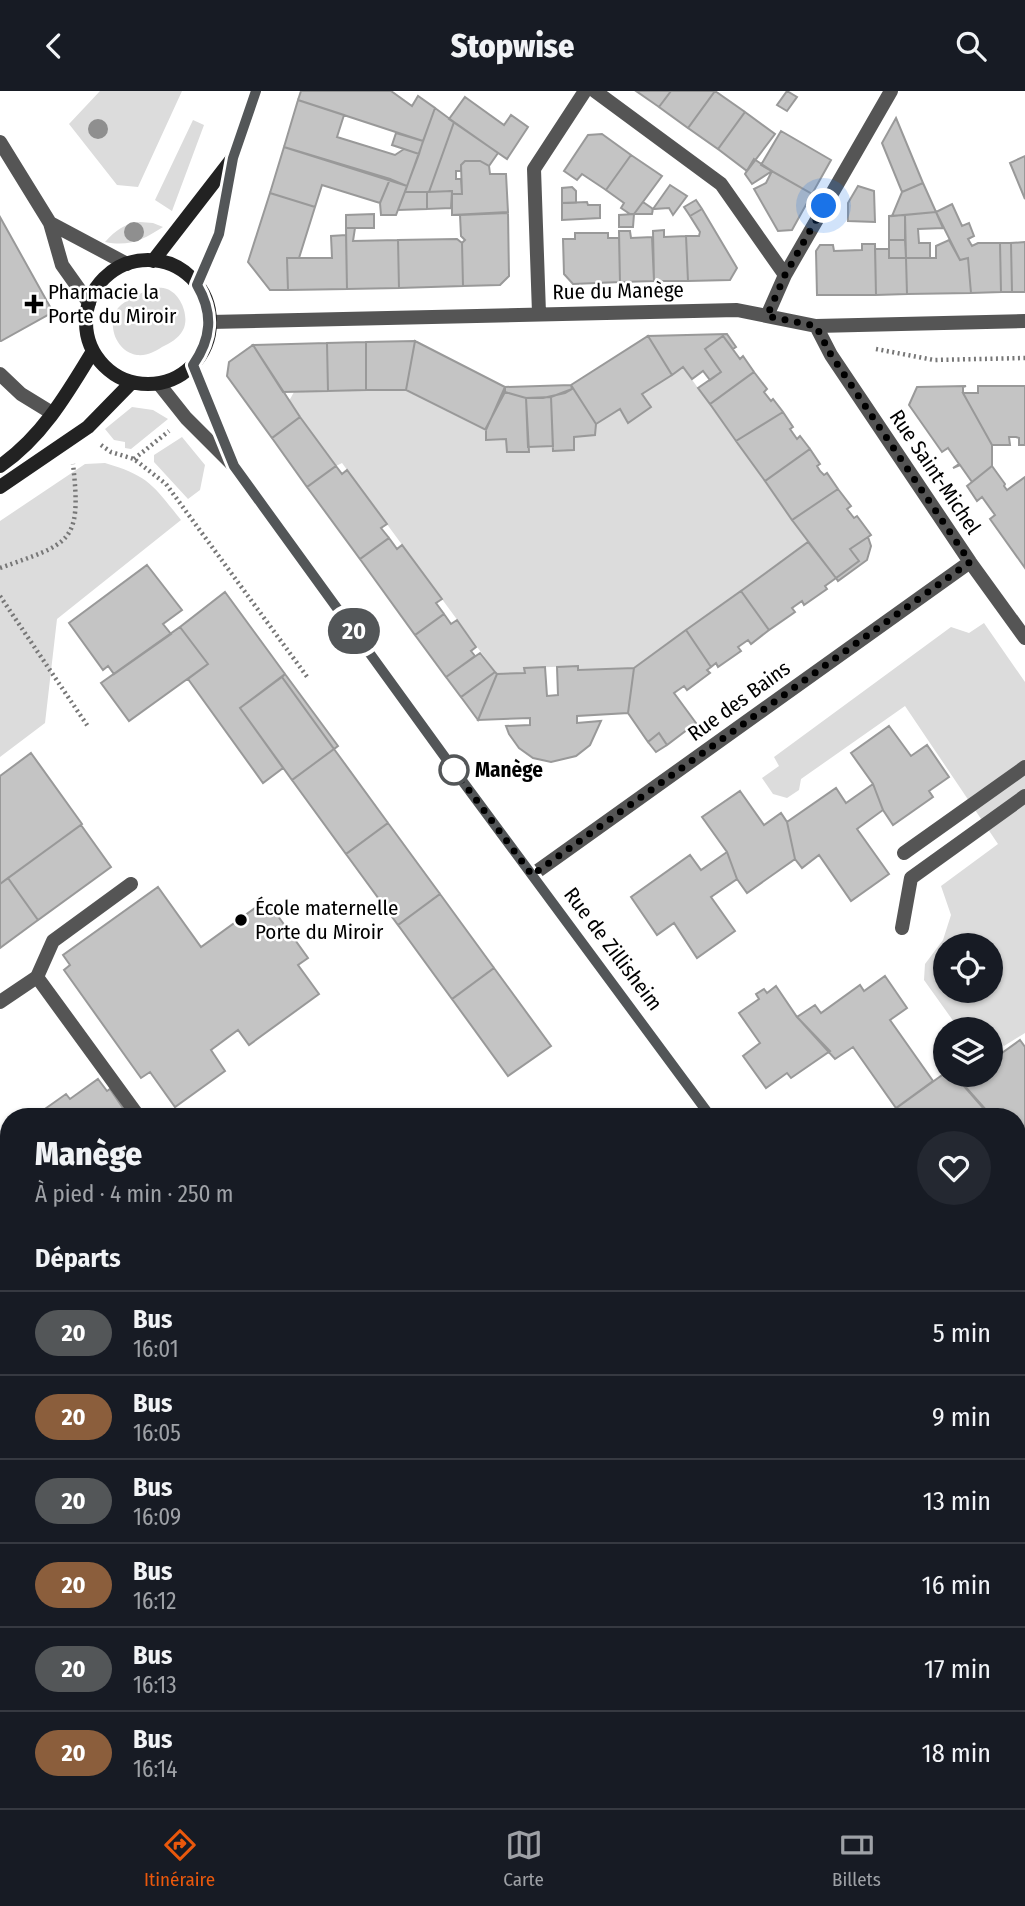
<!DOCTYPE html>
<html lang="fr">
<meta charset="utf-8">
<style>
:root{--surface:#171b24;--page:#242831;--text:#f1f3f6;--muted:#9ea1a6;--line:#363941;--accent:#ea580c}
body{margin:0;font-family:"Fira Sans Condensed",sans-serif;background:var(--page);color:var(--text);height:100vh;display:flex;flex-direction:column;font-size:26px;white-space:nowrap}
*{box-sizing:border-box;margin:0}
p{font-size:23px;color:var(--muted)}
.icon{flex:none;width:38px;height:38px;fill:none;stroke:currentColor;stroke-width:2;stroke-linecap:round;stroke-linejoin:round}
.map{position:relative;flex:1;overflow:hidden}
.details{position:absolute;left:0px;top:1017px;width:1026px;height:702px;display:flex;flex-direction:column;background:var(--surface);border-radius:28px 28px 0 0;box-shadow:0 2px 5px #0004}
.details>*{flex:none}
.badge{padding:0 14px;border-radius:23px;font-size:24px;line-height:46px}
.fabs{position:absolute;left:933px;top:842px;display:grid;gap:14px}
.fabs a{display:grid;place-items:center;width:70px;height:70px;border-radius:50%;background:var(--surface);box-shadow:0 2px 5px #0004;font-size:35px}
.you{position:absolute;width:35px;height:35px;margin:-18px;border:5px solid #fff;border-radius:50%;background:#1a73e8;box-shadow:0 0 0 10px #1a73e833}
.map>.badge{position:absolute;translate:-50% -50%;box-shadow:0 0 0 4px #fff}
h2{padding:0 35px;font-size:26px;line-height:63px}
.round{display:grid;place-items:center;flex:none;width:74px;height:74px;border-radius:37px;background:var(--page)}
.headline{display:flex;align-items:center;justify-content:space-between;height:119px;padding:0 35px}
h1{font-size:33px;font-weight:800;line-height:52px}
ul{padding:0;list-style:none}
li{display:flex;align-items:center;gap:21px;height:84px;padding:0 35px;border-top:2px solid var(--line)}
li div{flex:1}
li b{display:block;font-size:26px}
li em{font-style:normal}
li .badge{min-width:77px;font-weight:700;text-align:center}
header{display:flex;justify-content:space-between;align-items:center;height:91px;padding:0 35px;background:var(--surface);font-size:32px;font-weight:800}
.tab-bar{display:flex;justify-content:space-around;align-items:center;height:98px;border-top:2px solid var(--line);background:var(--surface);font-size:19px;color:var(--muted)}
.tab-bar a{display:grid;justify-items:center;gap:4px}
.tab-bar .selected{color:var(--accent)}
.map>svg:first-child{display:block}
.green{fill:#dcdcdc;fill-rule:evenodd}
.building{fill:#c4c4c4;stroke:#999;stroke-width:2}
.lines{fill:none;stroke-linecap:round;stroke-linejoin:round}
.path{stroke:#777;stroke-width:4.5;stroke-dasharray:2 3.5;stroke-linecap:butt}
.service{stroke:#555;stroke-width:14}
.minor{stroke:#555;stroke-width:14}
.tertiary{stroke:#555;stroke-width:14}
.secondary{stroke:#222;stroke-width:14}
.tree{fill:#8f8f8f}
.line-casing{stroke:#fff;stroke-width:16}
.line{stroke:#535658;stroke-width:10}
.walk{stroke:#000;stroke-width:7;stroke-dasharray:0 12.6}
.poi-dot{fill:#000;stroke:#fff;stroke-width:2.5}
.stop-dot{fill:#fff;stroke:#535658;stroke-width:3.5}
.labels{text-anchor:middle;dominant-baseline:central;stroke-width:5;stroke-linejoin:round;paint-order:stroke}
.street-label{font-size:21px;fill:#000;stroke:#fff}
.poi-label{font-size:21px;fill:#000;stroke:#fff;text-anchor:start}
.stop-label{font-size:21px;font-weight:bold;fill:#000;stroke:#fff;text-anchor:start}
</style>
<header><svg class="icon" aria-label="back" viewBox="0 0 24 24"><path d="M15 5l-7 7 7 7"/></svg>Stopwise<svg class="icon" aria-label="search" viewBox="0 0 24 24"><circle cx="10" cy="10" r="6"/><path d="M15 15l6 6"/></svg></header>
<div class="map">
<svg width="1025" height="1717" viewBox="0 0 1025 1717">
<rect width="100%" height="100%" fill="#fff"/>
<!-- green -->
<path class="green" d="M100,0h82l-44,96 -21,-2 -48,-61z
M193,29l11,5 -32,86 -17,-11z
M140,131l13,1 10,4c-20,13 -34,20 -58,15 11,-12 19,-18 35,-20z
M151,197c4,0 12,-1 16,1 14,5 23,28 16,41 -5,9 -13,13 -21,17 -8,5 -15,9 -25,8 -21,-3 -31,-31 -19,-47 7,-8 23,-14 33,-20z
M683,276l125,175 -174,126 -56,2 -1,-4 -52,2v5l-28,1 -155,-211 -6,3 -47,-65 5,-9 112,-2 80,40v10l20,-1 1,13h21v-5l25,-1 21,4v-13l21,-2v-11l25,-15 9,13 22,-15 -9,-13z
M132,316l21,3 15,9 -37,30 -6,-1v-6l-11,-2 -9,-11z
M182,346l23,28 -5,25 -12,9 -34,-37v-7z
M105,372c44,13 48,22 76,57l-124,99 -12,104 -45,34v-236l85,-57z
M984,532l41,59v351l-21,13 -9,-11 -4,3 -1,-9h-31l-35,-49 1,-16 18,-24 8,-25 -10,-29 57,-42 -93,-138 -104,73 -2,11 -12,8 -14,-4 -11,-16 17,-12 -5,-9 177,-130 18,6zM945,854h45v46h-45z
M173,1710h189l-13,7h-173z
M729,1710h153l-4,7h-144z"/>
<!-- building -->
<path class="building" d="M301,0h90l21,15 6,-10 17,12 -12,33 -125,-41z
M636,0h35l-12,16z
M671,0h44l-27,37 -29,-21z
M715,0l30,21 -27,37 -30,-21z
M787,0l10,6 -10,14 -10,-6z
M465,6l39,28 7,-10 17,12 -21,32 -58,-40z
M298,9l46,15 -7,22 58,18 9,-6 15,5 -12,32 -123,-39z
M435,17l19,14 -25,70h-24z
M745,21l30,22 -28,37 -29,-22z
M896,27l27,65 -21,9 -20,-49z
M454,31l44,31 -9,13 -9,-5h-15l-4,4v6h-5v8h5l1,15h-10v-3l-23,1z
M781,40l50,29 -19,34 -51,-29z
M396,42l27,8 -4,13 -27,-9z
M602,43l29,21 -25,35 -24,-16 -5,6 -13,-9 24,-36z
M284,56l106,32 -10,24 -58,-18 -7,22 -45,-14z
M631,64l31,21 -28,38h-4l-9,-6 3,-5 -18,-13z
M1025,65v43l-15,-36z
M754,68l18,12 -20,13 -7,-10z
M465,70h15l9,5 1,8h16l2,38 -56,3v-21h10l-1,-29z
M772,80l40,23 -20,36 -14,1 -24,-42 12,-6z
M390,88l17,7 -11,29h-15l-1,-12z
M923,92l13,29 -44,4 10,-24z
M670,94l17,11 -14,19 -4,-7 -16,1z
M858,95l16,5 1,31 -27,-1v-18z
M572,96l4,4v12h-14v-15z
M452,100l-1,17 -24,1v-17z
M405,101h22v17l-29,1z
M270,102l45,14 -16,51h-12l1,32h-18l-22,-28z
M696,109l6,9 -12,7 -6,-9z
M587,111l1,3h12v13l-38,2v-17z
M643,111l10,7 -1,5h-18z
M952,113l10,22 7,-3 5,13 -6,3 4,7 6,-3h22l1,49 -30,1 -3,-35 -8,2 -24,-48z
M702,118l35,59 -7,12 -42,1 -2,-45h13l1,-4 -10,-16z
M936,121l7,16 -25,1 1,14h11v15h-24l-1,-43z
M508,122l1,63 -9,9 -37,1 -1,-43 3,-3 -4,-4 -1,-21z
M374,123v14h-28v-13z
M634,123l-1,13h-14v-12z
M905,124v25h-16v-24z
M0,126l53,95 -52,29h-1z
M346,137h9l-2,13 45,-1 1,48 -52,1z
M664,139v7l22,-1 2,45h-34l-1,-50z
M619,140h11l1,7 21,-1 2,44 -34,1z
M575,142h33v5h11l1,44 -47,2 -9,-10 -1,-35h12z
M346,144l1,54 -59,1 -1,-32h45l-1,-22z
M457,148l5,4 1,43 -64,2 -1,-48z
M889,149h16l1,18h-17z
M949,149l11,20 8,-2 3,35 -64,1 -1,-36h30v-12z
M1025,151v50h-13l-1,-49z
M1000,152h11l1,49h-11z
M862,153h13l1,51h-59l-1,-44 4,-6h13l1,6 28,-1z
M875,158h14v9h17l1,36 -31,1z
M727,243l9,13 -3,2 -10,-13 -18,13 16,23 -11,8 -7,-9 -11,8 -9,-12 -11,8 -24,-39z
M648,245l24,39 -30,19 9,13 -23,16 -8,-14 -24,15 -25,-39z
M723,245l17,23 3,-3 11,16 -44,32 -12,-16 23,-16 -16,-23z
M415,250l-9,49h-40v-48z
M415,250l90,46 -19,43 -80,-40z
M366,251v48l-38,1 -1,-48z
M327,252l1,48 -45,1 -30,-47z
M253,254l47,72 -28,21 -45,-62 2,-14z
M754,281l13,17 -3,3 7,9 2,-2 10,13 -47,29 -26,-37z
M571,294l1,4 -7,4 -22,5h-17l-21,-6v-5z
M571,294l25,39 -1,11 -21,2v13l-21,1 -2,-54 21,-8z
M966,295l-3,1v6l29,52v21l-20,16 -12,-17 -7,3 6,-4 -11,-16 -6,4 -33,-47 8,-18z
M978,295h47v59h-6v-7l-3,-1h-7l1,8h-18l-29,-52h15z
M505,301l21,6 3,54h-22l-1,-13 -20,1v-12z
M551,306l2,49 -25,1 -2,-49z
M783,321l10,15 -3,2 7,10 3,-3 10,13 -45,32 -29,-40z
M300,326l36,49 -29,21 -35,-49z
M810,358l10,15 -3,2 3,5 4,4 3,-2 11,16 -46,31 -27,-39z
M336,375l6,8 5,-4 40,54 -6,4 8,10 -29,21 -53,-72z
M992,375l13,18 -1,2 3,4 18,-13v91l-35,-49 5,-4 -13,-18 -5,4 -10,-15z
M838,398l13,17 -4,3 7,9 3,-2 14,19 -21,14 9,12 -23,17 -44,-58z
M868,446l3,9 -4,14 -29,21 -2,-3 23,-17 -9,-12z
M389,447l8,11 5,-4 40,54 -6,4 8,11 -29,21 -55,-76z
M808,451l28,36 -11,8 2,3 -23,16 -2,-4 -10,7 3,4 -26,18 -28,-39z
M147,474l35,45 -19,14 8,10 -57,40 -6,-8 -5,4 -34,-47z
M741,500l28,39 -18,14 -3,-4 -10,7 3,4 -23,16 -2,-4 -5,4 -25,-37z
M225,501l60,82 -45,34 43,60 -20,15 -75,-104 20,-15 -28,-37z
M444,523l7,10 6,-4 19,27 -5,4 4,5 -29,21 -31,-42z
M180,536l28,37 -79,57 -28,-38z
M686,539l25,37 -4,3 3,3 -23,17 -3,-4 -10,7 22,30 -29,22 -8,-12 -11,9 -20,-29 6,-45z
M480,562l15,19 -34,25 -15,-20z
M578,575v4l56,-2 -6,45 -51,3v7l24,-2 -11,24 -14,11 -25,6 -18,-4 -14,-10 -10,-14 -3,-8 24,-1v-7l-52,2 19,-46 28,-1 -1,-5 21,-1 2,29 11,-1 -1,-28z
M495,581l2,2 -19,46 -17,-23z
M285,583l53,72 -4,3 -52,-72z
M282,586l52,72 -42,31 -52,-72z
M889,635l22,30 16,-11 22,32 -20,14 4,6 -40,28 -10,-15 -10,-26 -22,-31z
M659,642l8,12 -11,7 -8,-10z
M334,658l54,74 -42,31 -54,-74z
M31,662l51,71 -82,60v-108z
M873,693l10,26 -26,19 32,45 -38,27 -32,-46 -17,13 -7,-9 -8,-37 49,-34 10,15z
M740,700l24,34 17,-12 6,9 8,37 -48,34 -10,-14 -10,-27 -25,-35z
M388,732l52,71 -42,31 -52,-71z
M81,734l30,42 -73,53 -30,-42z
M727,761l10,27 -26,18 24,34 -38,27 -23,-35 -17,12 -26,-38 59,-42 11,15z
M8,787l30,42 -38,28v-64z
M158,796l43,60 58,-42h11l38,53 -10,7 21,29 -70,51 -11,-15 -27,20 14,21 -50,36 -25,-35 -9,6 -77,-108 6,-5 -7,-10z
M440,803l54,74 -42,31 -54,-74z
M494,877l57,78 -43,30 -56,-77z
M885,885l22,32 -17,12 43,61 -37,27 -43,-61 -18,12 -38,-42 18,-12 6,8 39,-28 4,6z
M776,895l21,31 33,34 -39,27 -4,-5 -21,15 -23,-32 17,-13 -21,-30 20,-14 -3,-5 8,-5 3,4z
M1020,949l5,7v106l-5,4 -3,-5v-35h-26l-35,-40 4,-2h30v-22l5,-4 4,6z
M945,982v2h10l33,37 -7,5h-97z
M98,988l9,12 3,-2 19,28h-84l-3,-6 24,-17 4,5z
M8,1202l1,1v36l-7,-10 -2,2v-24z
M2,1244l6,4 -4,4 5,4v59l-9,11z
M0,1435l9,5v15l-9,-5z
M1025,1667v50h-14l2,-7h4v-14z
M105,1710h68l3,7h-68z"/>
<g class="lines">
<!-- path -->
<path class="path" d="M876,258l58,11 91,-2
M101,354l10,7 23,7 32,25 142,194
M134,368l35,-28
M0,477c70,-25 82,-24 73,-104
M0,505l89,132"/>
<!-- service -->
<path class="service" d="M904,762l121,-86
M902,837l9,-50 114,-82
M37,886l102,140
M1017,1525l8,2
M907,1717l2,-7"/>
<!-- minor -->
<path class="minor" d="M595,0l126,93 64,91
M0,51l50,81 12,42 27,38
M50,132l77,41
M539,222l-5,-144 51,-78
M767,225l18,-41 106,-184
M210,231l527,-12 79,16 209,-5
M816,235l15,29 139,207 55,76
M0,283l21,20 31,19
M532,784l438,-313
M0,911l37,-25 16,-36 78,-57
M0,1119l9,11
M1017,1165l8,-2
M0,1381l9,-12"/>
<!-- tertiary -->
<path class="tertiary" d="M193,274l38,93
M159,293l27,34 48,48 221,305 256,346
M438,1717l12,-7"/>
<!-- secondary -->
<path class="secondary" d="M86 231a62 62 0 1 1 124 0a62 62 0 1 1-124 0Z
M153,170l79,-102
M197,194l22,-51 14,-76 23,-67
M0,375c42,-29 67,-72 93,-115
M0,396l88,-60 44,-45"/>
</g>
<!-- trees -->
<g class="tree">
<circle cx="98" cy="38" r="10"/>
<circle cx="134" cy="141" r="10"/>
</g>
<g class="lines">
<defs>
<path id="line" d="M256,0l-23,67 -14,76 -22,51c17,29 14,54 -4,80l41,101 221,305 256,346"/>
</defs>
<!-- line casing -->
<use href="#line" class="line-casing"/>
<!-- line -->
<use href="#line" class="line"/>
<!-- walk -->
<path class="walk" d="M454,679l78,105 438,-313 -139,-207 -15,-29 -49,-10 18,-41 39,-69"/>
</g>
<!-- markers -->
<g class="poi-dot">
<path d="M30.5 202.5h7v7h7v7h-7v7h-7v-7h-7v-7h7z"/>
<circle cx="241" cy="829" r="7"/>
</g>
<circle class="stop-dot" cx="454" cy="679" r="14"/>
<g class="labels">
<!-- street labels -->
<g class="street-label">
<text transform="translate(618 200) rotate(-1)">Rue du Manège</text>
<text transform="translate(935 381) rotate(56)">Rue Saint-Michel</text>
<text transform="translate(739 610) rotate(-36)">Rue des Bains</text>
<text transform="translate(613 858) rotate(53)">Rue de Zillisheim</text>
</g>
<!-- poi labels -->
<g class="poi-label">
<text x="48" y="201">Pharmacie la<tspan x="48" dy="24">Porte du Miroir</tspan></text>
<text x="255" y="817">École maternelle<tspan x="255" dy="24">Porte du Miroir</tspan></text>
</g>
<!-- stop labels -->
<g class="stop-label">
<text x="475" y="679">Manège</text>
</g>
</g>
</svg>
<div class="fabs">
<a><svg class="icon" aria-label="locate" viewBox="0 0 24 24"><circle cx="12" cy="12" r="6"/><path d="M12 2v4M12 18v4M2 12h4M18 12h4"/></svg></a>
<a><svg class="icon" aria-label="layers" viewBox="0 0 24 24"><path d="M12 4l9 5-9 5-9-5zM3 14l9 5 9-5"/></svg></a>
</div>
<div class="you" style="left:824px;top:115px"></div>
<b class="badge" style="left:354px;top:540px;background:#535658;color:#fff">20</b>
<section class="details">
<div class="headline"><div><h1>Manège</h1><p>À pied · 4 min · 250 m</p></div><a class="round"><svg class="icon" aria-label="heart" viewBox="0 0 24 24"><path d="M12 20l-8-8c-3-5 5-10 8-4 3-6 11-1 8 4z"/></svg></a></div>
<h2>Départs</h2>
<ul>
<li><span class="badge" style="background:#535658;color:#fff">20</span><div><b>Bus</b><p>16:01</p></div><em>5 min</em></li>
<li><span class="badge" style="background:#8b5e3c;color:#fff">20</span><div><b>Bus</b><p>16:05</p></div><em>9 min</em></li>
<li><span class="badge" style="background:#535658;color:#fff">20</span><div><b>Bus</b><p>16:09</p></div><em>13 min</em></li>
<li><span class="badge" style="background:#8b5e3c;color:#fff">20</span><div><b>Bus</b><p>16:12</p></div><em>16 min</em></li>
<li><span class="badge" style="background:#535658;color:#fff">20</span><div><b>Bus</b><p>16:13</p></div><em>17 min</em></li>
<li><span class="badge" style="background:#8b5e3c;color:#fff">20</span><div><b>Bus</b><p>16:14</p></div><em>18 min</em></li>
</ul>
</section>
</div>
<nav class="tab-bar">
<a class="selected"><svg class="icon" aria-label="directions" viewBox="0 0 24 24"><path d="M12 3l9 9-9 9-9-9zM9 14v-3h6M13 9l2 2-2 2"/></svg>Itinéraire</a>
<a><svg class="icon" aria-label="map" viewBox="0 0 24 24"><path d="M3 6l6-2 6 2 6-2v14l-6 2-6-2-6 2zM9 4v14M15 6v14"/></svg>Carte</a>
<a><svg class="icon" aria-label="tickets" viewBox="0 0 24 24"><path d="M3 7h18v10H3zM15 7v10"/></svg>Billets</a>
</nav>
